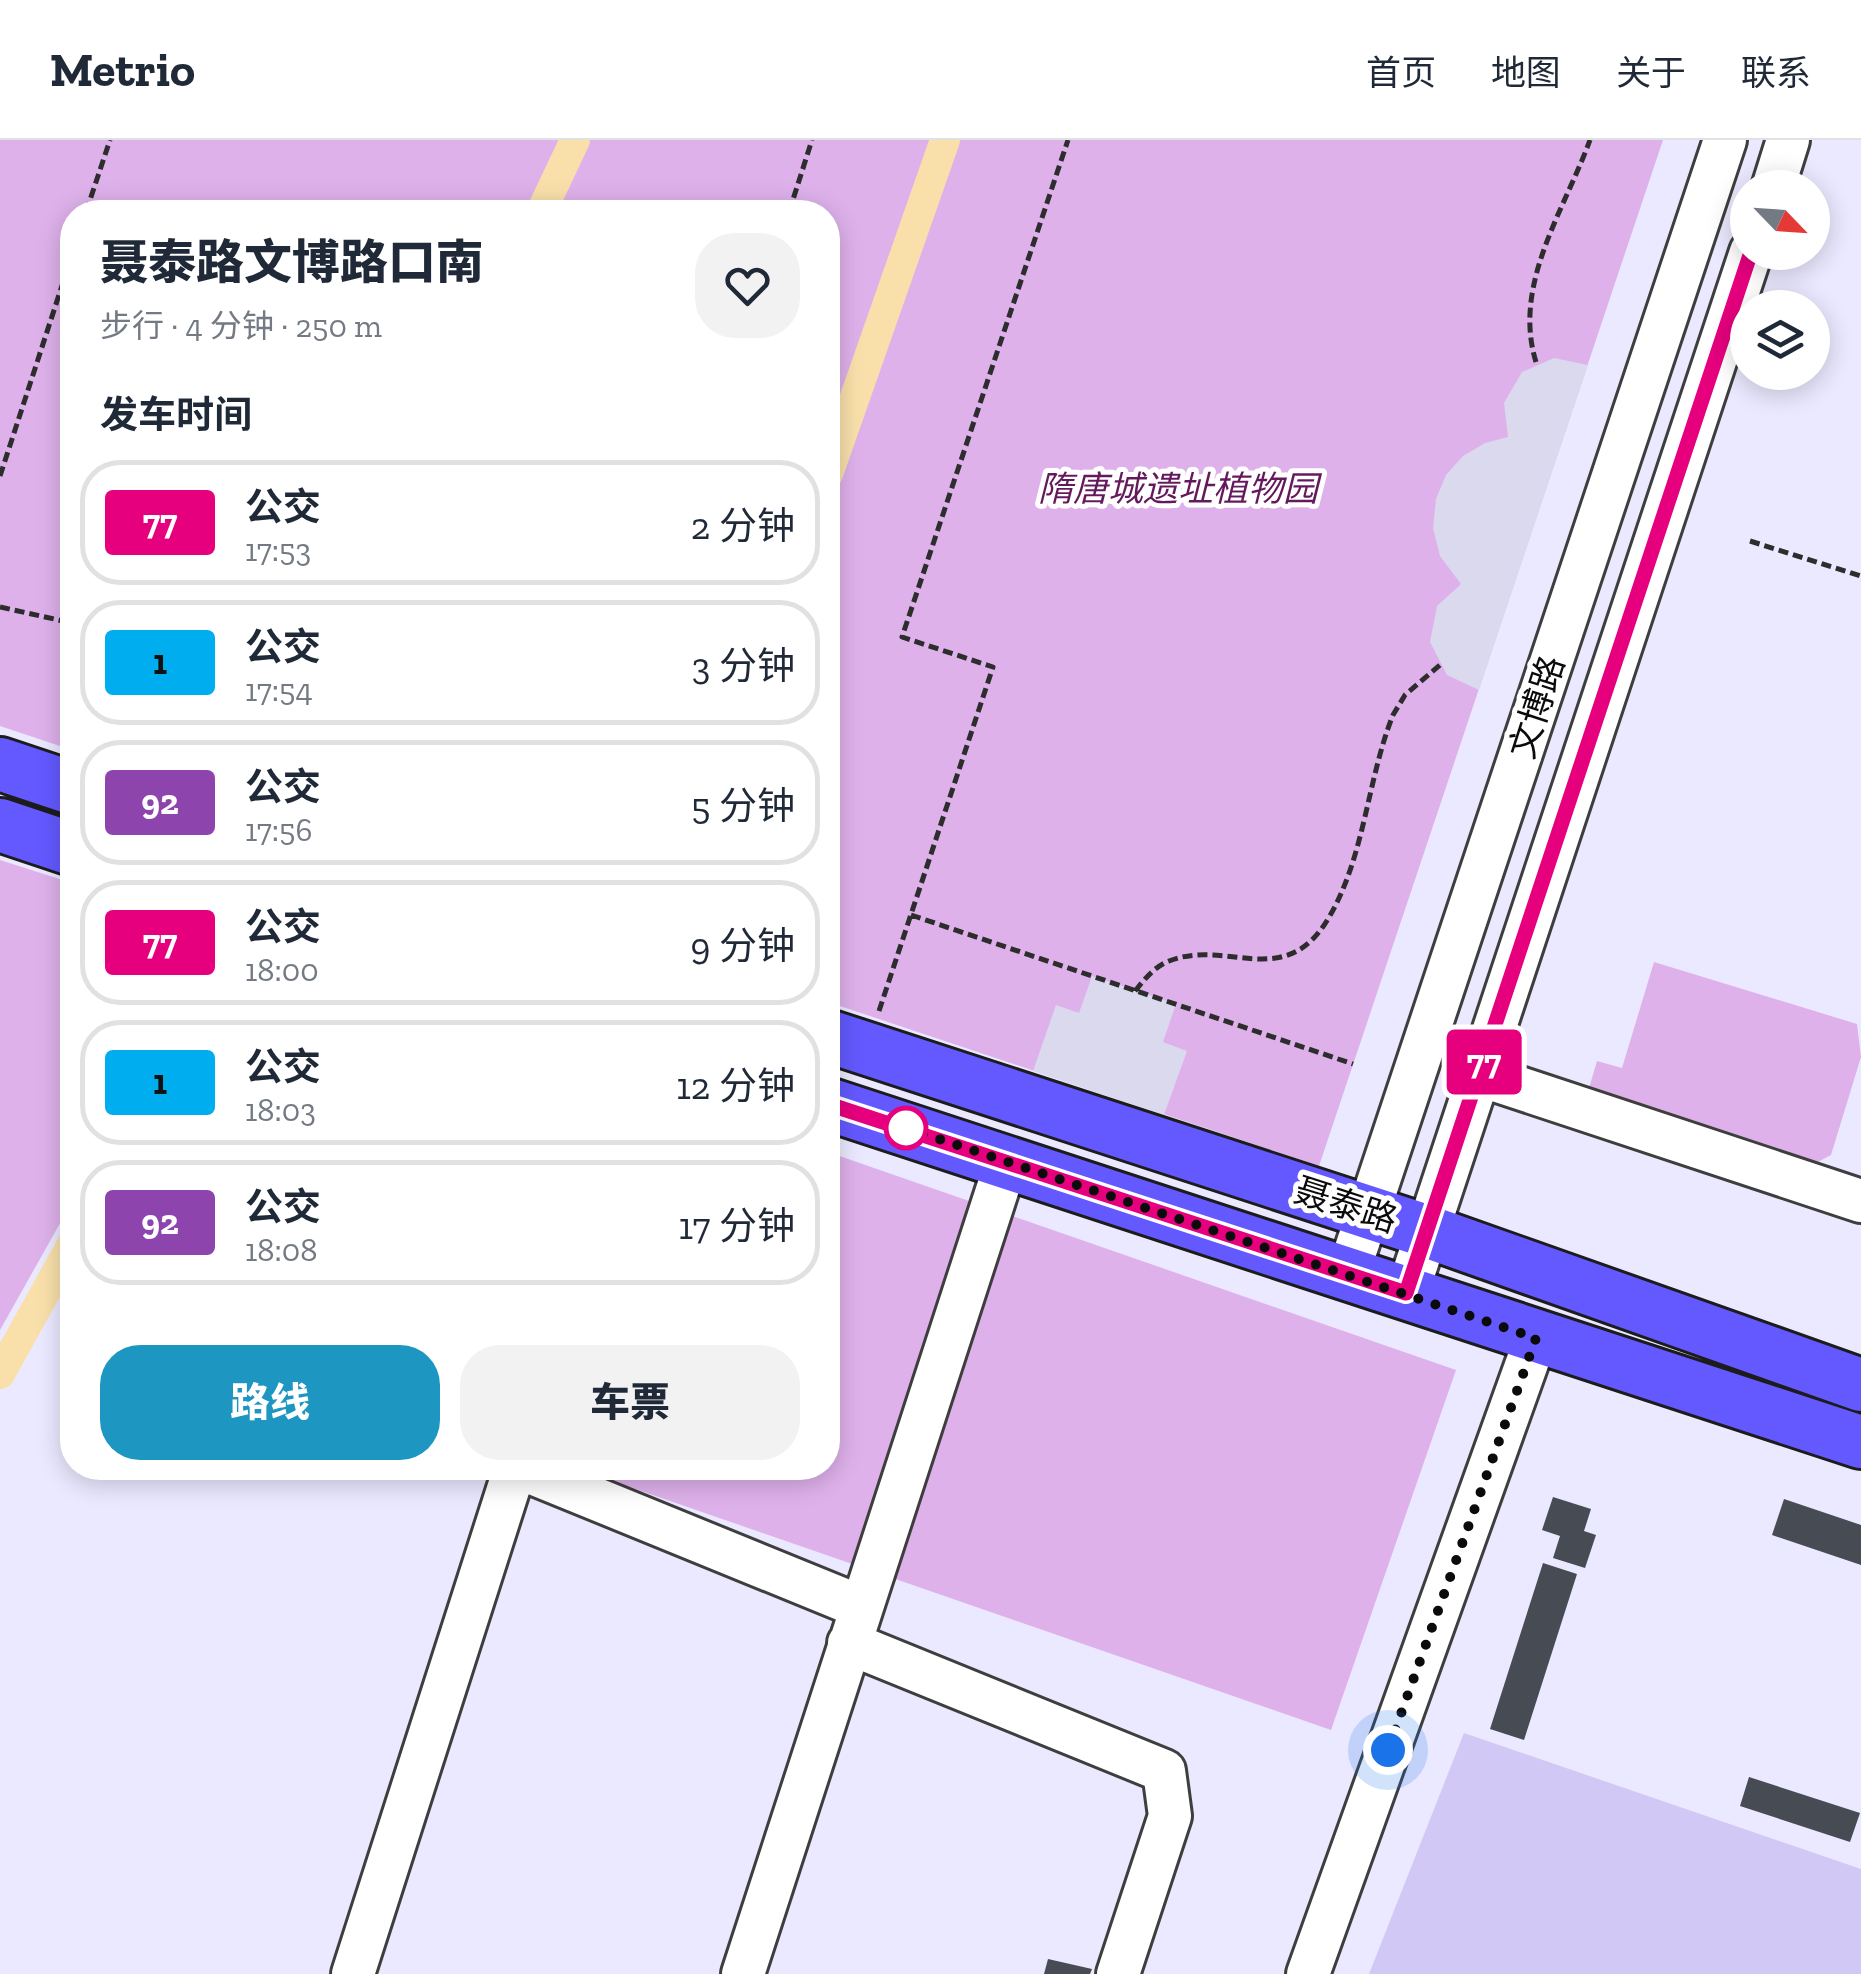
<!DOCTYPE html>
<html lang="zh">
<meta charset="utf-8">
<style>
:root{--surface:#fff;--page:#f2f2f3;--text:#1f2937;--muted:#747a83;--line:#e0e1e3;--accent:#1d96c1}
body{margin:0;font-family:"Zilla Slab","Noto Sans SC",serif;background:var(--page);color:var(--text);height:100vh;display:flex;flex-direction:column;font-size:38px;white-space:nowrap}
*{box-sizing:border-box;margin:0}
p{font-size:32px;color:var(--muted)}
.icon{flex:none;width:55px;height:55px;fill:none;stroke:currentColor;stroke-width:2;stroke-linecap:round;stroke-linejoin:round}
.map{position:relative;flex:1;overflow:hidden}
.side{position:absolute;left:60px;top:60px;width:780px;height:1280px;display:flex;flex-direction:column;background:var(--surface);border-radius:40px;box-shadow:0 5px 25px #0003}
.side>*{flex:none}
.badge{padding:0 20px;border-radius:8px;font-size:35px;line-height:65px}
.needle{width:65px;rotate:115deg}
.fabs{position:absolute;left:1730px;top:30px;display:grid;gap:20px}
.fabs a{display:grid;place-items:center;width:100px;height:100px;border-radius:50%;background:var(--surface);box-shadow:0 5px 25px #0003;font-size:50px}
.you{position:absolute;width:50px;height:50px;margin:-25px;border:8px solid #fff;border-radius:50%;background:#1a73e8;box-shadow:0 0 0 15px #1a73e833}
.map>.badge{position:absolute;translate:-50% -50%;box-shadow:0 0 0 5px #fff}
h2{padding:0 40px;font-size:38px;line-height:90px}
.round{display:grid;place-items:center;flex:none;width:105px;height:105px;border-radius:40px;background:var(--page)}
.summary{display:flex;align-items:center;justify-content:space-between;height:170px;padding:0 40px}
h1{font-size:48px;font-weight:800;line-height:75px}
.cta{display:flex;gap:20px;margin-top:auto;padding:20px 40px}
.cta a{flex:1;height:115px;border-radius:40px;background:var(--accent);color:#fff;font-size:40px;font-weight:800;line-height:115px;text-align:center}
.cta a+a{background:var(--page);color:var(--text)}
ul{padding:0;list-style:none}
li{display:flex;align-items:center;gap:30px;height:125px;margin:0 20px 15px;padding:0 20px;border:5px solid var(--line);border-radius:40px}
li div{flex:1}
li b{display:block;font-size:38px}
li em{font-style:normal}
li .badge{min-width:110px;font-weight:700;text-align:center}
header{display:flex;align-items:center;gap:60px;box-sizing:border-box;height:140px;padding:0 50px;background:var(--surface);border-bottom:2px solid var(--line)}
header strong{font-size:48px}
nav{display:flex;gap:55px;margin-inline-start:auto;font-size:35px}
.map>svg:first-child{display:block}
.farmland{fill:#d2c8f6}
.green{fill:#deb1eb}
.plaza{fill:#dad9ee}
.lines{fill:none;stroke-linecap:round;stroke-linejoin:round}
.canal{stroke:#f9e0ab;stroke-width:30}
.building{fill:#474b54}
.minor-casing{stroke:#3e3e3e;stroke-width:48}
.major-casing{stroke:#1c1c1c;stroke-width:58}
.path{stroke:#2d2d2d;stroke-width:5;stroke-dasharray:10 5;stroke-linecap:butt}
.minor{stroke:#fff;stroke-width:42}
.major{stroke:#6359ff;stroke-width:52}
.line-casing{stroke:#fff;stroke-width:22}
.line{stroke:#e6007e;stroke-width:15}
.walk{stroke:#0b0b0b;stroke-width:10;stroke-dasharray:0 18}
.stop-dot{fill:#fff;stroke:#e6007e;stroke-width:5}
.labels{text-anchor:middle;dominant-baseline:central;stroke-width:10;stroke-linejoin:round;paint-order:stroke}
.park-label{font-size:35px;font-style:italic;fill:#65195d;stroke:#fff}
.street-label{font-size:35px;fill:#0b0b0b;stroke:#fff}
</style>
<header>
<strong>Metrio</strong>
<nav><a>首页</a><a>地图</a><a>关于</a><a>联系</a></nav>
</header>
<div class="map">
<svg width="1861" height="1834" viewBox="0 0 1861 1834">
<rect width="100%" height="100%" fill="#ebe9ff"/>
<!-- farmland -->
<path class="farmland" d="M1464,1593l397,136v105h-492z"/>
<!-- green -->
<path class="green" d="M0,0h1663l-344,1026 -491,-164v-790h-756v538l-72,-24z
M0,720l72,23v319l-72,128z
M1654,822l203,62 4,33 -30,98 -17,9 -227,-69 10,-34 25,7z
M828,1012l628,218 -125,360 -756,-262h253z"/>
<!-- plaza -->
<path class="plaza" d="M1554,218l34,7 -109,325 -32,-15 -17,-33 7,-36 24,-22 -21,-28 -7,-28 3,-29 10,-24 17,-19 22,-13 23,-6 -4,-34 18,-31z
M1092,836l84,28 -13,38 24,9 -23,64 -131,-44 23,-66 23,8z"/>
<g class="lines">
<!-- canal -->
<path class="canal" d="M541,72l34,-72
M828,334l117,-334
M0,1234l72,-130"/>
</g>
<!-- building -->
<path class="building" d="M1553,1357l38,12 -7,22 12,4 -11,33 -32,-10 7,-22 -18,-6z
M1784,1359l77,26v40l-89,-30z
M1543,1423l34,11 -53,166 -34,-11z
M1749,1637l111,36 -10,29 -110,-36z
M1048,1819l44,10 -2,5h-46z"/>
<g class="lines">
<defs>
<path id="minor" d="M1773,48l15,-48
M1480,935l381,126
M1348,1133l377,-1133
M1407,1153l344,-1041
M520,1328l341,139
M849,1503l315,128 6,45 -52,158
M353,1834l162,-506
M743,1834l264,-814
M1308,1834l228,-636"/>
<path id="major" d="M0,624l72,24
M0,685l72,24
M828,896l598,195 435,154
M828,964l1033,338"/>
</defs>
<!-- minor casing -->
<use href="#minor" class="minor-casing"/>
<!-- major casing -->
<use href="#major" class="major-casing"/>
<!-- path -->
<path class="path" d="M86,72l24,-72
M789,72l23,-72
M1536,222c-24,-77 28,-151 54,-222
M0,336l72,-221
M1750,401l111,35
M0,467l72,16
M911,775l442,149
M1135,851c10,-12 19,-24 34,-30 58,-23 115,31 159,-42 37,-62 39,-139 65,-204l12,-20 35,-30
M879,871l114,-344 -91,-30 166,-497"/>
<!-- minor -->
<use href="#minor" class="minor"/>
<!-- major -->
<use href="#major" class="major"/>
</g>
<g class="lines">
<defs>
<path id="line" d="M828,964l578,189 345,-1041"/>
</defs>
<!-- line casing -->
<use href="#line" class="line-casing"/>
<!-- line -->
<use href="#line" class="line"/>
<!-- walk -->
<path class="walk" d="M906,988l630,210 -148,412"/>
</g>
<!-- markers -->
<circle class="stop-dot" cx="906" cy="988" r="20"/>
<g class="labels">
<!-- park labels -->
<g class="park-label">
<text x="1178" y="349">隋唐城遗址植物园</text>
</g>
<!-- street labels -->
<g class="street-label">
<text transform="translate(1537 567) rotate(-72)">文博路</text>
<text transform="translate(1346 1065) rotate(18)">聂泰路</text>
</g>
</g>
</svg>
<div class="fabs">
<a><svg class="needle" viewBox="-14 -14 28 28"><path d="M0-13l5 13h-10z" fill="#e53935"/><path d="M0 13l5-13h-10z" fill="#747a83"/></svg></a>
<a><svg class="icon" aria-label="layers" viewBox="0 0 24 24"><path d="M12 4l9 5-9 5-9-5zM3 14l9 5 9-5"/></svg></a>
</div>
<div class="you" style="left:1388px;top:1610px"></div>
<b class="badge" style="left:1484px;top:922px;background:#e6007e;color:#fff">77</b>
<section class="side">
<div class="summary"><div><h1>聂泰路文博路口南</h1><p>步行 · 4 分钟 · 250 m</p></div><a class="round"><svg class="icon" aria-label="heart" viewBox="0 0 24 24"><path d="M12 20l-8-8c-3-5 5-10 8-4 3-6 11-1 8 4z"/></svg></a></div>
<h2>发车时间</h2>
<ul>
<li><span class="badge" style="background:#e6007e;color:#fff">77</span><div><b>公交</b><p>17:53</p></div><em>2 分钟</em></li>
<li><span class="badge" style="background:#00aeef;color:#111">1</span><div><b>公交</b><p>17:54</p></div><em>3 分钟</em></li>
<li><span class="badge" style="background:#8e44ad;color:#fff">92</span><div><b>公交</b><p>17:56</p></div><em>5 分钟</em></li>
<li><span class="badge" style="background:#e6007e;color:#fff">77</span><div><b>公交</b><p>18:00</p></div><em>9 分钟</em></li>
<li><span class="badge" style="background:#00aeef;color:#111">1</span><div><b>公交</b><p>18:03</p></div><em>12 分钟</em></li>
<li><span class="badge" style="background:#8e44ad;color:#fff">92</span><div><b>公交</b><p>18:08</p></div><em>17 分钟</em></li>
</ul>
<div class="cta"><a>路线</a><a>车票</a></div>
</section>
</div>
